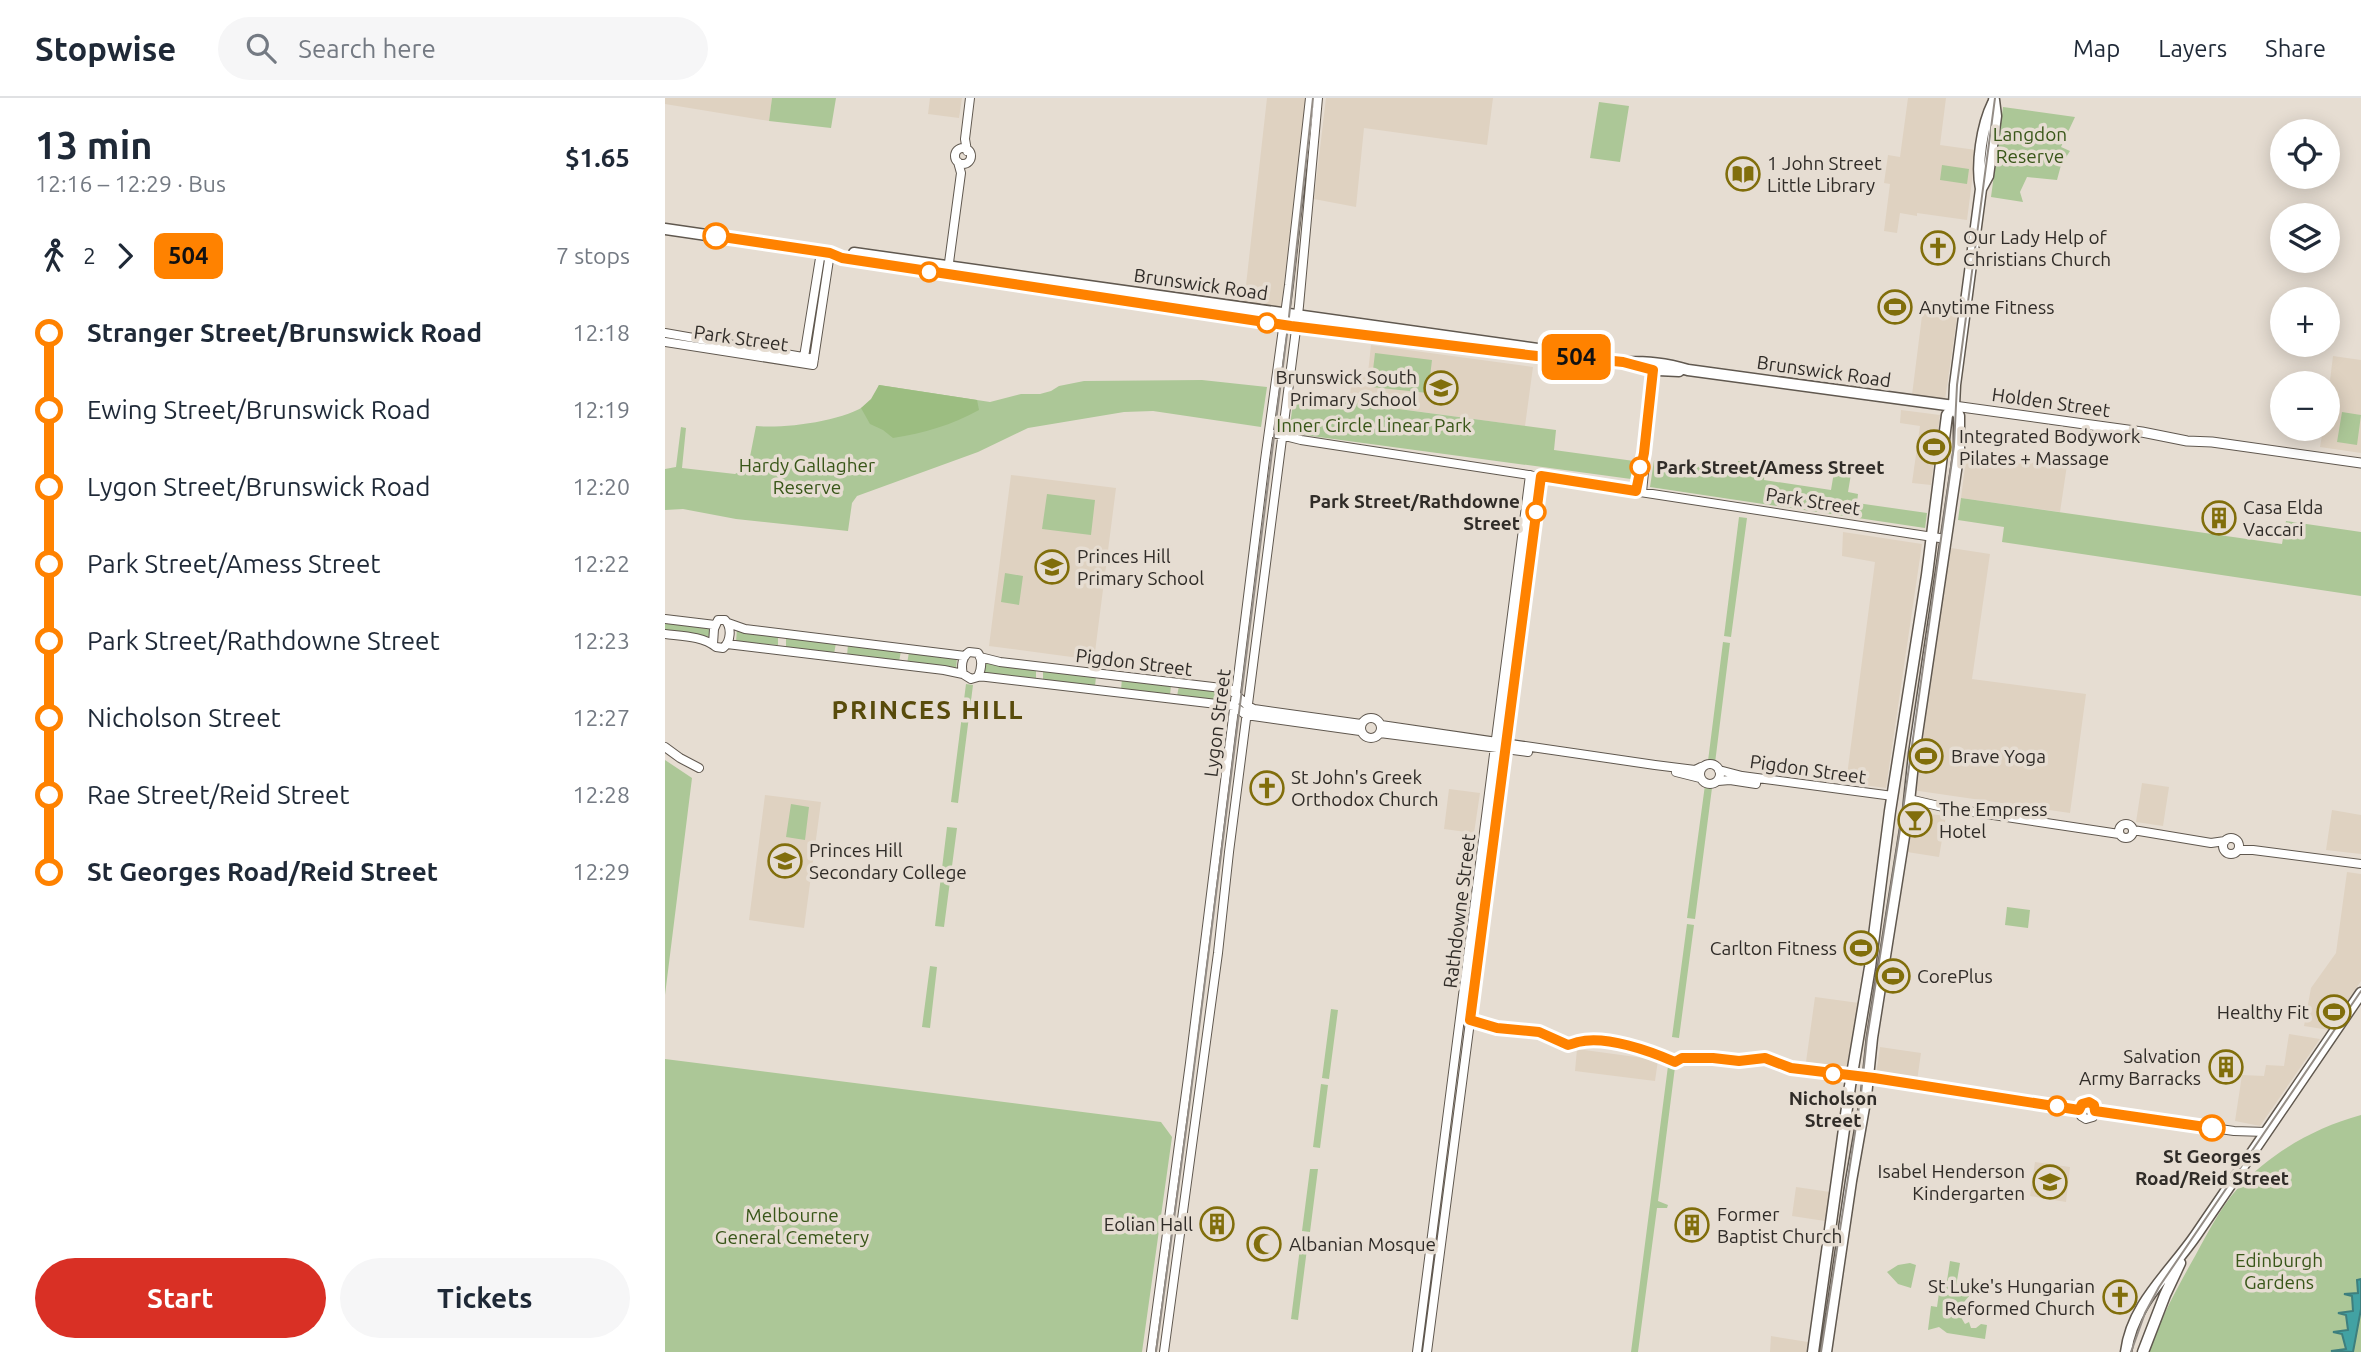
<!DOCTYPE html>
<meta charset="utf-8">
<style>
:root{--surface:#fff;--page:#f6f6f7;--text:#1f2937;--muted:#747a83;--line:#e0e1e3;--accent:#d93025}
body{margin:0;font-family:Ubuntu,sans-serif;background:var(--page);color:var(--text);height:100vh;display:flex;flex-direction:column;font-size:26px;white-space:nowrap}
*{box-sizing:border-box;margin:0}
p{font-size:23px;color:var(--muted)}
.icon{flex:none;width:38px;height:38px;fill:none;stroke:currentColor;stroke-width:2;stroke-linecap:round;stroke-linejoin:round}
.map{position:relative;flex:1;overflow:hidden}
.sheet{display:flex;flex-direction:column;background:var(--surface);width:665px}
.sheet>*{flex:none}
.badge{padding:0 14px;border-radius:10px;font-size:24px;line-height:46px}
.fabs{position:absolute;left:1605px;top:21px;display:grid;gap:14px}
.fabs a{display:grid;place-items:center;width:70px;height:70px;border-radius:50%;background:var(--surface);box-shadow:0 4px 18px #0003;font-size:35px}
.map>.badge{position:absolute;translate:-50% -50%;box-shadow:0 0 0 4px #fff}
.legs{display:flex;align-items:center;gap:10px;height:77px;padding:0 35px;font-size:23px}
.legs p{margin-inline-start:auto}
.head{display:flex;align-items:center;justify-content:space-between;height:119px;padding:0 35px}
h1{font-size:38px;font-weight:700;line-height:52px}
.cta{display:flex;gap:14px;margin-top:auto;padding:14px 35px}
.cta a{flex:1;height:80px;border-radius:42px;background:var(--accent);color:#fff;font-size:28px;font-weight:700;line-height:80px;text-align:center}
.cta a+a{background:var(--page);color:var(--text)}
ul{padding:0 35px;list-style:none}
li{display:flex;align-items:center;gap:24px;height:77px;font-size:26px}
li i{display:grid;place-items:center;width:10px;height:100%;margin:0 9px;background:currentColor}
li i::after{content:'';width:18px;height:18px;margin:-9px;border:5px solid;border-radius:50%;background:var(--surface)}
li p{margin-inline-start:auto}
li:first-child i{background:linear-gradient(#0000 50%,currentColor 0)}
li:last-child i{background:linear-gradient(currentColor 50%,#0000 0)}
header{display:flex;align-items:center;gap:42px;box-sizing:border-box;height:98px;padding:0 35px;background:var(--surface);border-bottom:2px solid var(--line)}
header strong{font-size:33px}
nav{display:flex;gap:38px;margin-inline-start:auto;font-size:24px}
.search{width:490px;height:63px;background:var(--page);display:flex;align-items:center;gap:18px;box-sizing:border-box;padding:0 24px;border-radius:38px;color:var(--muted);font-size:26px}
main{display:flex;flex:1;min-height:0}
.map>svg:first-child{display:block}
.built{fill:#dfd2c1}
.green{fill:#acc797}
.forest{fill:#9cbd81}
.water{fill:#42a2a3;stroke:#3d7f7e;stroke-width:2}
.lines{fill:none;stroke-linecap:round;stroke-linejoin:round}
.tertiary-casing{stroke:#60584f;stroke-width:10}
.secondary-casing{stroke:#60584f;stroke-width:11}
.primary-casing{stroke:#60584f;stroke-width:13}
.trunk-casing{stroke:#60584f;stroke-width:13}
.tertiary{stroke:#fff;stroke-width:8}
.secondary{stroke:#fff;stroke-width:9}
.primary{stroke:#fff;stroke-width:10}
.trunk{stroke:#fff;stroke-width:10}
.tram{stroke:#938c85;stroke-width:2}
.line-1-casing{stroke:#fff;stroke-width:16}
.line-1{stroke:#ff8200;stroke-width:10}
.stop-1-dot{fill:#fff;stroke:#ff8200;stroke-width:3.5}
.labels{text-anchor:middle;dominant-baseline:central;stroke-width:7;stroke-linejoin:round;paint-order:stroke}
.park-label{font-size:19px;fill:#385618;stroke:#e6ddd2}
.poi-label{font-size:19px;fill:#302c28;stroke:#e6ddd2;text-anchor:start}
.street-label{font-size:19px;fill:#302c28;stroke:#e6ddd2}
.stop-label{font-size:19px;font-weight:bold;fill:#302c28;stroke:#e6ddd2}
.district-label{font-size:26px;font-weight:bold;letter-spacing:2px;fill:#584b0b;stroke:#e6ddd2}
</style>
<header>
<strong>Stopwise</strong>
<div class="search"><svg class="icon" aria-label="search" viewBox="0 0 24 24"><circle cx="10" cy="10" r="6"/><path d="M15 15l6 6"/></svg>Search here</div>
<nav><a>Map</a><a>Layers</a><a>Share</a></nav>
</header>
<main>
<section class="sheet">
<div class="head"><div><h1>13 min</h1><p>12:16 – 12:29 · Bus</p></div><b>$1.65</b></div>
<div class="legs"><svg class="icon" aria-label="walk" viewBox="0 0 24 24"><circle cx="13" cy="4" r="2"/><path d="M13 8l-2 6 4 7M11 14l-3 7M7 12l3-4h3l4 4"/></svg>2<svg class="icon" aria-label="forward" viewBox="0 0 24 24"><path d="M9 5l7 7-7 7"/></svg><b class="badge" style="background:#ff8200;color:#111">504</b><p>7 stops</p></div>
<ul>
<li><i style="color:#ff8200"></i><b>Stranger Street/Brunswick Road</b><p>12:18</p></li>
<li><i style="color:#ff8200"></i><span>Ewing Street/Brunswick Road</span><p>12:19</p></li>
<li><i style="color:#ff8200"></i><span>Lygon Street/Brunswick Road</span><p>12:20</p></li>
<li><i style="color:#ff8200"></i><span>Park Street/Amess Street</span><p>12:22</p></li>
<li><i style="color:#ff8200"></i><span>Park Street/Rathdowne Street</span><p>12:23</p></li>
<li><i style="color:#ff8200"></i><span>Nicholson Street</span><p>12:27</p></li>
<li><i style="color:#ff8200"></i><span>Rae Street/Reid Street</span><p>12:28</p></li>
<li><i style="color:#ff8200"></i><b>St Georges Road/Reid Street</b><p>12:29</p></li>
</ul>
<div class="cta"><a>Start</a><a>Tickets</a></div>
</section>
<div class="map">
<svg width="1696" height="1254" viewBox="0 0 1696 1254">
<rect width="100%" height="100%" fill="#e6ddd2"/>
<!-- built -->
<path class="built" d="M0,0h107l-3,23 -104,-17z
M265,0h32l-3,20 -31,-4z
M602,0h39l-25,211 -37,-6z
M661,0h167l-6,47 -123,-17 -8,79 -42,-8z
M1243,0h38l-6,47 36,5 -9,70 -50,-7v3l-17,-3 -3,20 -13,-2 6,-47 -6,-1 4,-28 12,2z
M1259,202l35,4 -14,96 -33,-5z
M706,247l162,22 -8,59 -176,-24 4,-31 15,2z
M1668,258l28,4v93l-41,-6 3,-18h4l1,-32z
M1236,312l39,5 -9,70 -19,-2 8,-57 -20,-3z
M1302,353l100,14 -7,47 -99,-14z
M346,377l105,13 -22,172 -105,-14z
M1178,434l79,12 -36,244 -40,-5 29,-221 -33,-6z
M1286,450l39,6 -18,125 114,15 -16,119 -158,-23 17,-117z
M1477,685l27,4 -6,39 -27,-4z
M784,691l31,4 -6,40 -30,-4z
M100,697l56,7 -17,126 -55,-8z
M1667,712l29,5v39l-35,-4z
M1249,714l32,4 -7,41 -32,-5z
M1682,774l14,2v107l-32,49 -25,-4 7,-38 25,-35z
M1150,899l44,6 -12,64 -41,-5z
M1624,936l31,5 -60,87 -25,-5 7,-46 22,1 2,-11 18,1z
M1215,949l41,6 -4,28 -41,-6z
M912,951l81,11 -3,21 -80,-10z
M1370,1064l35,5 -4,35 -36,-6z
M1131,1089l34,5 -5,29 -33,-5z
M1106,1238l37,6 -2,10h-36z"/>
<!-- green -->
<path class="green" d="M107,0h64l-5,30 -62,-7z
M934,4l30,4 -9,56 -30,-4z
M1338,9l72,10 -14,30 9,4 -9,14 -4,15 -30,-3 -7,15 3,10 -32,-5z
M1277,67l27,4 -2,15 -27,-4z
M710,255l57,7 -4,33 -57,-6z
M537,282l65,7 -6,40 -108,-16 -29,1 -96,16 -50,24 -121,44 -5,7 -4,28 -112,-12 -53,-10 -18,1v-41l11,-2 5,-40 5,1 -4,40 53,6 13,-7 8,-41c27,3 90,-5 111,-22 6,-5 9,-12 12,-19l111,17 31,-8h19l11,-3 8,-5 25,-5z
M629,297l262,35 -2,20 80,11 -3,18 -342,-46z
M1677,314l19,3 -4,30 -20,-3z
M989,362l82,12 2,-11 28,4 -2,15 67,10 3,-18 17,2 -3,18 10,2 -1,9 70,10 -2,15 -275,-41z
M382,396l48,6 -4,35 -49,-6z
M1296,400l321,46 4,-23 75,11v64l-359,-54 2,-15 -46,-7z
M1074,419l8,1 -16,119 -7,-1z
M340,475l18,3 -4,29 -18,-3z
M0,523l46,7 -3,10 -43,-5z
M72,531l41,7v9l-42,-3z
M121,538l50,7 -2,11 -48,-6z
M1058,544l7,1 -15,120 -7,-2z
M183,546l53,7 -2,11 -52,-6z
M244,554l48,5 -1,14 -49,-7z
M319,562l52,8v10l-54,-4z
M378,573l53,6 -1,9 -52,-6z
M457,580l49,8 -1,9 -49,-5z
M301,586l7,1 -15,118 -7,-1z
M514,588l45,5 3,2 -1,9 -49,-6z
M0,662l27,18 -27,217z
M1040,687l7,3 -17,131 -8,-1z
M126,706l18,3 -4,33 -19,-3z
M282,729l10,1 -13,99 -9,-1z
M1342,809l23,3 -2,18 -23,-3z
M1022,826l7,1 -15,113 -7,-1z
M265,868l7,1 -7,61 -8,-1z
M666,911l7,1 -9,69 -7,-1z
M0,961l496,63 11,15 -30,215h-477z
M1003,968l7,1 -17,134 10,4 -1,3h-10l-19,144h-7z
M656,986l7,1 -8,63 -7,-1z
M1696,1017v237h-212c11,-32 25,-58 41,-87 15,-26 28,-55 48,-77 34,-36 76,-60 123,-73z
M645,1071h8l-8,63 -8,-1z
M636,1142l7,1 -10,79 -7,-1z
M1285,1163l10,2 -5,29 15,3 -6,7 -2,17 3,5 4,-2 2,6h5l5,-4 6,1 -2,14 -38,-6 -8,-6 -11,3 3,-24 6,1 2,-14 6,1z
M1245,1165l6,2 -5,23 -13,-4 -11,-12 11,-7z"/>
<!-- forest -->
<path class="forest" d="M214,287l98,15 2,10c-27,15 -55,23 -86,28l-10,-8 -13,-6 -9,-16 10,-9z"/>
<!-- water -->
<path class="water" d="M1696,1181v30l-8,43 -22,-1 15,-2 -4,-15 -9,-2 15,-2 -2,-15 -8,-2 15,-2 -1,-15 -8,-2 14,-1 -1,-13z"/>
<g class="lines">
<defs>
<path id="tertiary" d="M290 58a8 8 0 1 1 16 0a8 8 0 1 1-16 0Z
M302,53l-2,-12 5,-41
M283,172l13,-97 -3,-11
M0,235l149,26
M0,244l148,23 17,-112
M139,259l17,-105
M604,334l32,8 645,99
M971,393l8,-38 9,-83
M977,394l3,-30
M0,521l50,6
M63,525l17,6 220,27
M0,536c16,2 38,2 51,13l7,1c8,-6 9,-21 2,-28h-7l-4,9 -1,15
M62,546l217,26 19,4 8,5 7,-2c3,-7 5,-17 0,-24l-9,-1c-7,5 -8,14 -6,22
M315,559l20,5 230,27 18,17 6,3 107,15
M313,578l256,30 12,9 114,16
M696 630a10 10 0 1 1 20 0a10 10 0 1 1-20 0Z
M716,627l274,40 40,5 6,-3
M715,635l148,19
M0,649l15,11 19,10
M1035 676a10 10 0 1 1 20 0a10 10 0 1 1-20 0Z
M1054,672l23,6 151,20
M1011,674l24,6
M1053,683l12,-1 26,4
M1244,701l38,9 172,26
M1454 733a7 7 0 1 1 14 0a7 7 0 1 1-14 0Z
M1468,732l78,13 14,-2
M1558 748a8 8 0 1 1 16 0a8 8 0 1 1-16 0Z
M1573,752h15l108,14
M1203,979l211,32
M1414,1011l2,7 5,3 7,-2 2,-6
M1414,1011l3,-5 7,-2 5,3 1,6
M1430,1013l139,20 32,1
M486,1254l39,-289 75,-603 24,-175 21,-187
M499,1254l54,-399 11,-101 70,-546 19,-208
M752,1254l113,-877
M762,1254l114,-876"/>
<path id="secondary" d="M1289,308l188,26 45,9 25,1 149,21"/>
<path id="primary" d="M1316,91l7,-13 8,-60 -2,-16
M0,131l165,24 12,5 33,5 413,63 249,30c29,0 58,5 87,6 25,0 41,1 64,8l266,36
M189,155l698,98
M964,266l29,6 21,1
M1148,1254l37,-266 20,-119 20,-156 37,-236 20,-160 7,-9
M1161,1254l25,-171 15,-85 6,-58 36,-227 6,-57 45,-304v-34l-5,-10 1,-21 26,-196c-5,-24 1,-64 12,-86"/>
<path id="trunk" d="M1461,1254c6,-48 44,-79 70,-117 55,-80 110,-161 165,-242
M1478,1254l22,-57 15,-32"/>
</defs>
<!-- tertiary casing -->
<use href="#tertiary" class="tertiary-casing"/>
<!-- secondary casing -->
<use href="#secondary" class="secondary-casing"/>
<!-- primary casing -->
<use href="#primary" class="primary-casing"/>
<!-- trunk casing -->
<use href="#trunk" class="trunk-casing"/>
<!-- tertiary -->
<use href="#tertiary" class="tertiary"/>
<!-- secondary -->
<use href="#secondary" class="secondary"/>
<!-- primary -->
<use href="#primary" class="primary"/>
<!-- trunk -->
<use href="#trunk" class="trunk"/>
<!-- tram -->
<path class="tram" d="M491,1254l32,-237 100,-789 25,-228
M1156,1254l40,-258 6,-56 35,-221 52,-371 3,-61 38,-287
M1466,1254l14,-39 14,-26 202,-296"/>
</g>
<g class="lines">
<defs>
<path id="line-1" d="M51,138l114,17 12,5 33,5 416,63 246,30h28l58,6 30,8 -9,83 -8,38 -95,-15 -71,544 27,8 42,4 29,13c4,-1 7,-2 10,-3 28,-7 72,9 97,20l7,-4h31l26,3 26,-3 26,10 83,10 205,32 3,-6 7,-2 5,3 1,6 117,17"/>
</defs>
<!-- line-1 casing -->
<use href="#line-1" class="line-1-casing"/>
<!-- line-1 -->
<use href="#line-1" class="line-1"/>
</g>
<!-- icons -->
<defs>
<symbol id="library-ring" viewBox="-11 -11 22 22"><circle r="9.5" fill="#e6ddd2" stroke="#816e0b" stroke-width="1.5"/><path d="M-6-4Q-3-5.5-.7-3.5V5Q-3 3-6 4ZM6-4Q3-5.5 .7-3.5V5Q3 3 6 4Z" fill="#816e0b"/></symbol>
<symbol id="church-ring" viewBox="-11 -11 22 22"><circle r="9.5" fill="#e6ddd2" stroke="#816e0b" stroke-width="1.5"/><path d="M-1.2-6h2.4v3.5h3.3v2.4h-3.3V6h-2.4V-.1h-3.3v-2.4h3.3Z" fill="#816e0b"/></symbol>
<symbol id="stadium-ring" viewBox="-11 -11 22 22"><circle r="9.5" fill="#e6ddd2" stroke="#816e0b" stroke-width="1.5"/><path d="M0-5a6.5 5 0 1 0 0 10a6.5 5 0 1 0 0-10ZM-3.5-1.8h7v3.6h-7Z" fill="#816e0b"/></symbol>
<symbol id="school-ring" viewBox="-11 -11 22 22"><circle r="9.5" fill="#e6ddd2" stroke="#816e0b" stroke-width="1.5"/><path d="M0-5L7-2L0 1L-7-2ZM-4 1L0 2.5L4 1V4Q0 6-4 4Z" fill="#816e0b"/></symbol>
<symbol id="building-ring" viewBox="-11 -11 22 22"><circle r="9.5" fill="#e6ddd2" stroke="#816e0b" stroke-width="1.5"/><path d="M-4-6H4V6H1V3H-1V6H-4ZM-2.5-4.3h1.7v1.8h-1.7ZM.8-4.3h1.7v1.8H.8ZM-2.5-1h1.7V.8h-1.7ZM.8-1h1.7V.8H.8Z" fill="#816e0b"/></symbol>
<symbol id="bar-ring" viewBox="-11 -11 22 22"><circle r="9.5" fill="#e6ddd2" stroke="#816e0b" stroke-width="1.5"/><path d="M-6-5H6L.8 .8V4.5H3.5V6h-7V4.5H-.8V.8Z" fill="#816e0b"/></symbol>
<symbol id="mosque-ring" viewBox="-11 -11 22 22"><circle r="9.5" fill="#e6ddd2" stroke="#816e0b" stroke-width="1.5"/><path d="M3.5-4.9A6 6 0 1 0 3.5 4.9A5 5 0 1 1 3.5-4.9Z" fill="#816e0b"/></symbol>
</defs>
<g fill-rule="evenodd">
<use href="#library-ring" x="1059" y="57" width="38" height="38"/>
<use href="#church-ring" x="1254" y="131" width="38" height="38"/>
<use href="#stadium-ring" x="1211" y="190" width="38" height="38"/>
<use href="#school-ring" x="757" y="271" width="38" height="38"/>
<use href="#stadium-ring" x="1250" y="330" width="38" height="38"/>
<use href="#building-ring" x="1535" y="401" width="38" height="38"/>
<use href="#school-ring" x="368" y="450" width="38" height="38"/>
<use href="#stadium-ring" x="1242" y="639" width="38" height="38"/>
<use href="#church-ring" x="583" y="671" width="38" height="38"/>
<use href="#bar-ring" x="1231" y="703" width="38" height="38"/>
<use href="#school-ring" x="101" y="744" width="38" height="38"/>
<use href="#stadium-ring" x="1177" y="831" width="38" height="38"/>
<use href="#stadium-ring" x="1209" y="859" width="38" height="38"/>
<use href="#stadium-ring" x="1650" y="895" width="38" height="38"/>
<use href="#building-ring" x="1542" y="950" width="38" height="38"/>
<use href="#school-ring" x="1366" y="1065" width="38" height="38"/>
<use href="#building-ring" x="533" y="1107" width="38" height="38"/>
<use href="#building-ring" x="1008" y="1108" width="38" height="38"/>
<use href="#mosque-ring" x="580" y="1127" width="38" height="38"/>
<use href="#church-ring" x="1436" y="1180" width="38" height="38"/>
</g>
<!-- markers -->
<g class="stop-1-dot">
<circle cx="51" cy="138" r="12"/>
<circle cx="264" cy="174" r="9"/>
<circle cx="602" cy="225" r="9"/>
<circle cx="975" cy="369" r="9"/>
<circle cx="871" cy="414" r="9"/>
<circle cx="1168" cy="976" r="9"/>
<circle cx="1392" cy="1008" r="9"/>
<circle cx="1547" cy="1030" r="12"/>
</g>
<g class="labels">
<!-- park labels -->
<g class="park-label">
<text x="1365" y="36">Langdon<tspan x="1365" dy="22">Reserve</tspan></text>
<text x="709" y="327">Inner Circle Linear Park</text>
<text x="142" y="367">Hardy Gallagher<tspan x="142" dy="22">Reserve</tspan></text>
<text x="127" y="1117">Melbourne<tspan x="127" dy="22">General Cemetery</tspan></text>
<text x="1614" y="1162">Edinburgh<tspan x="1614" dy="22">Gardens</tspan></text>
</g>
<!-- poi labels -->
<g class="poi-label">
<text x="1102" y="65">1 John Street<tspan x="1102" dy="22">Little Library</tspan></text>
<text x="1298" y="139">Our Lady Help of<tspan x="1298" dy="22">Christians Church</tspan></text>
<text x="1254" y="209">Anytime Fitness</text>
<text x="752" y="279" text-anchor="end">Brunswick South<tspan x="752" dy="22">Primary School</tspan></text>
<text x="1294" y="338">Integrated Bodywork<tspan x="1294" dy="22">Pilates + Massage</tspan></text>
<text x="1578" y="409">Casa Elda<tspan x="1578" dy="22">Vaccari</tspan></text>
<text x="412" y="458">Princes Hill<tspan x="412" dy="22">Primary School</tspan></text>
<text x="1286" y="658">Brave Yoga</text>
<text x="626" y="679">St John's Greek<tspan x="626" dy="22">Orthodox Church</tspan></text>
<text x="1274" y="711">The Empress<tspan x="1274" dy="22">Hotel</tspan></text>
<text x="144" y="752">Princes Hill<tspan x="144" dy="22">Secondary College</tspan></text>
<text x="1172" y="850" text-anchor="end">Carlton Fitness</text>
<text x="1252" y="878">CorePlus</text>
<text x="1644" y="914" text-anchor="end">Healthy Fit</text>
<text x="1536" y="958" text-anchor="end">Salvation<tspan x="1536" dy="22">Army Barracks</tspan></text>
<text x="1360" y="1073" text-anchor="end">Isabel Henderson<tspan x="1360" dy="22">Kindergarten</tspan></text>
<text x="1052" y="1116">Former<tspan x="1052" dy="22">Baptist Church</tspan></text>
<text x="528" y="1126" text-anchor="end">Eolian Hall</text>
<text x="624" y="1146">Albanian Mosque</text>
<text x="1430" y="1188" text-anchor="end">St Luke's Hungarian<tspan x="1430" dy="22">Reformed Church</tspan></text>
</g>
<!-- street labels -->
<g class="street-label">
<text transform="translate(536 186) rotate(8)">Brunswick Road</text>
<text transform="translate(76 240) rotate(8)">Park Street</text>
<text transform="translate(1159 273) rotate(8)">Brunswick Road</text>
<text transform="translate(1386 304) rotate(8)">Holden Street</text>
<text transform="translate(1148 403) rotate(9)">Park Street</text>
<text transform="translate(469 564) rotate(7)">Pigdon Street</text>
<text transform="translate(552 625) rotate(-83)">Lygon Street</text>
<text transform="translate(1143 671) rotate(8)">Pigdon Street</text>
<text transform="translate(794 813) rotate(-83)">Rathdowne Street</text>
</g>
<!-- stop labels -->
<g class="stop-label">
<text x="991" y="369" text-anchor="start">Park Street/Amess Street</text>
<text x="855" y="403" text-anchor="end">Park Street/Rathdowne<tspan x="855" dy="22">Street</tspan></text>
<text x="1168" y="1000">Nicholson<tspan x="1168" dy="22">Street</tspan></text>
<text x="1547" y="1058">St Georges<tspan x="1547" dy="22">Road/Reid Street</tspan></text>
</g>
<!-- district labels -->
<g class="district-label">
<text x="263" y="611">PRINCES HILL</text>
</g>
</g>
</svg>
<div class="fabs">
<a><svg class="icon" aria-label="locate" viewBox="0 0 24 24"><circle cx="12" cy="12" r="6"/><path d="M12 2v4M12 18v4M2 12h4M18 12h4"/></svg></a>
<a><svg class="icon" aria-label="layers" viewBox="0 0 24 24"><path d="M12 4l9 5-9 5-9-5zM3 14l9 5 9-5"/></svg></a>
<a>+</a>
<a>−</a>
</div>
<b class="badge" style="left:911px;top:259px;background:#ff8200;color:#111">504</b>
</div>
</main>
